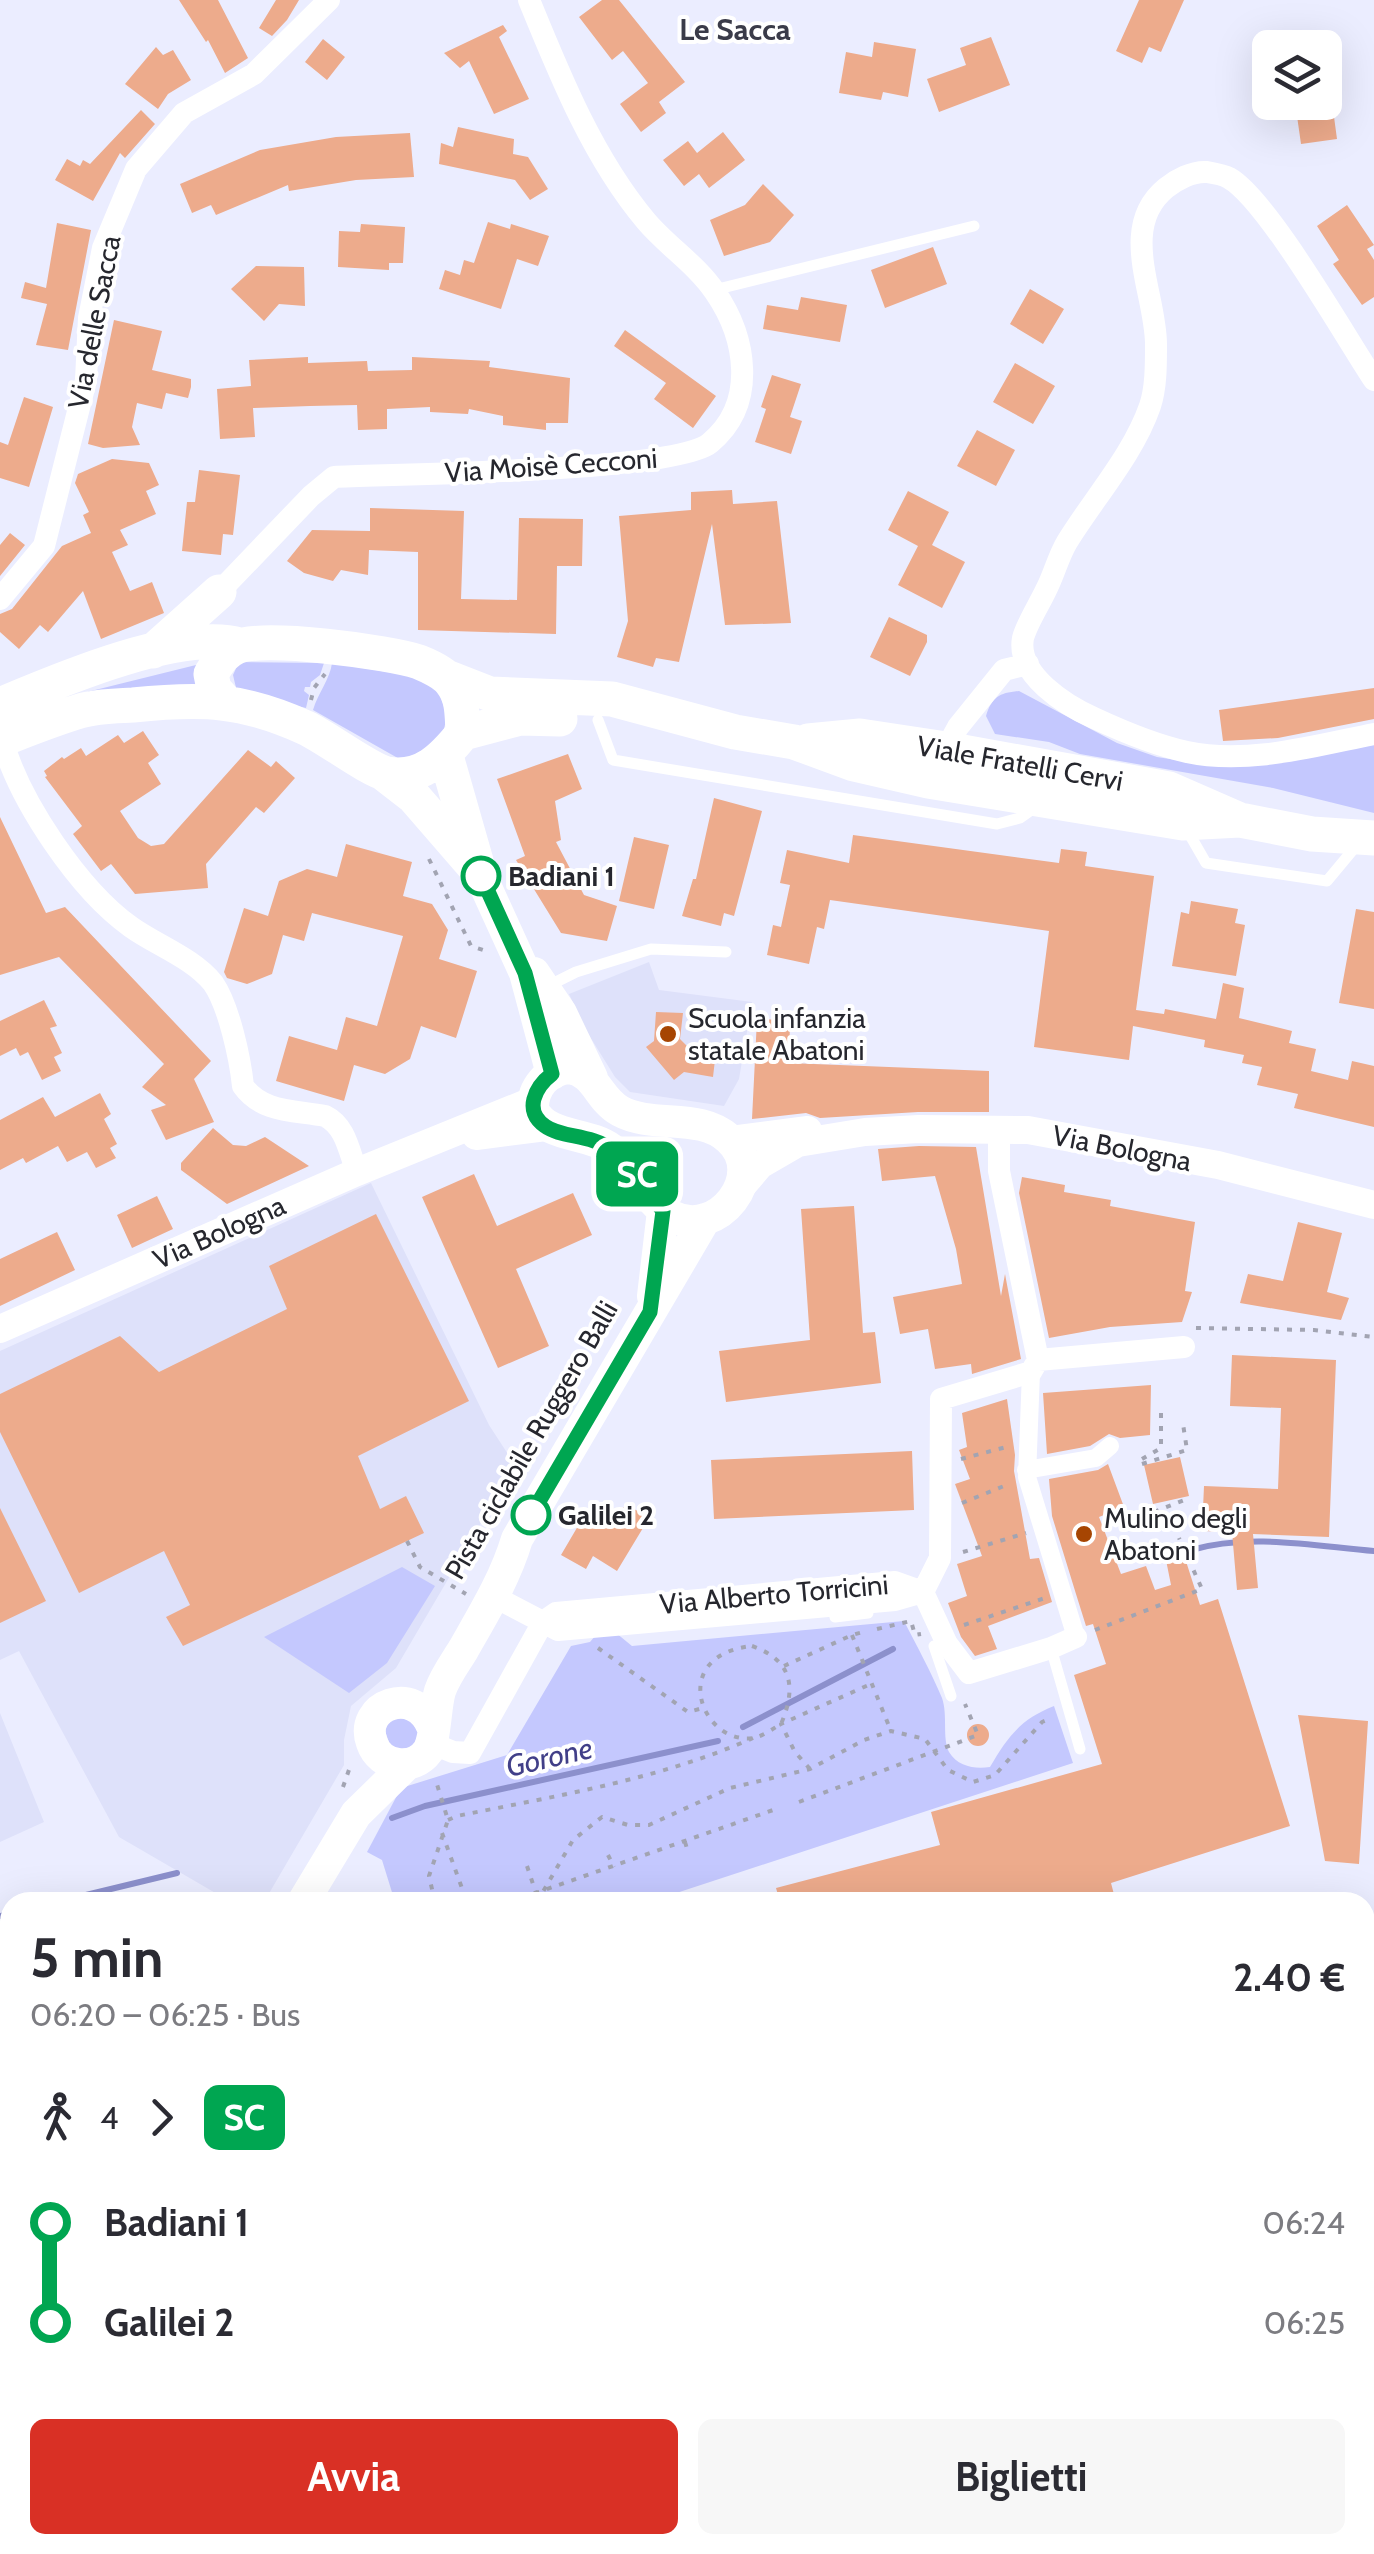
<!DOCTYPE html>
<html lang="it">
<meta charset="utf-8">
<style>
:root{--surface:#fff;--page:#f7f7f7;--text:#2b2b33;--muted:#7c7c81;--accent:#d93025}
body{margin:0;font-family:Cabin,sans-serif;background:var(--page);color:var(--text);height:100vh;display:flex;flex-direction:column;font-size:38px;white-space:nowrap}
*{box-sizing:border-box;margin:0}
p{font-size:32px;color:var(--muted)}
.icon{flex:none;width:55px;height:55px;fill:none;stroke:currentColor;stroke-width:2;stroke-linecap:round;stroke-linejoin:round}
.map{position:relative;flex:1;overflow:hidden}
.sheet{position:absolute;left:0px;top:1892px;width:1375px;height:662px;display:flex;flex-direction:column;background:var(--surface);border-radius:30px 30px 0 0;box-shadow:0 10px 40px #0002}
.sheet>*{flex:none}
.badge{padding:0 20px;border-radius:15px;font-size:35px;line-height:65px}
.tools{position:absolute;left:1252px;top:30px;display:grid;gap:20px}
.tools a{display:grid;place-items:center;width:90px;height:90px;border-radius:15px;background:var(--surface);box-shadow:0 10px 40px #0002;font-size:50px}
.map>.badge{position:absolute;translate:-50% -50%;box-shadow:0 0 0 5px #fff}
.legs{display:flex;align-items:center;gap:15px;height:110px;padding:0 30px;font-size:32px}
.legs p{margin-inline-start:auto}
.headline{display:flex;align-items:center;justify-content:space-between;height:170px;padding:0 30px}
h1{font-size:55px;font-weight:800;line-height:75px}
.action{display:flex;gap:20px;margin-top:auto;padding:20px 30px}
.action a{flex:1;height:115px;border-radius:15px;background:var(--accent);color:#fff;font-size:40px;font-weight:800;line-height:115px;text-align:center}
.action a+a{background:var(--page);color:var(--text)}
ul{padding:0 30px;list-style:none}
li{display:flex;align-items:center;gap:35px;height:100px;font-size:38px}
li i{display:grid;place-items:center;width:15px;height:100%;margin:0 12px;background:currentColor}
li i::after{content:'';width:25px;height:25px;margin:-12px;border:8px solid;border-radius:50%;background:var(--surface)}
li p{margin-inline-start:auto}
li:first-child i{background:linear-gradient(#0000 50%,currentColor 0)}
li:last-child i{background:linear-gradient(currentColor 50%,#0000 0)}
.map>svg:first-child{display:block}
.built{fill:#dee1fa}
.green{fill:#c4c8fe}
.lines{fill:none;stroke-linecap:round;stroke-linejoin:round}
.stream{stroke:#8c90cc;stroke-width:6}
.building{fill:#edab8c}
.path{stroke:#a2a4b2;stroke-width:4;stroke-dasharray:5 8;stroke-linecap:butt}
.service{stroke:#fff;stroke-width:11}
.pedestrian{stroke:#fff;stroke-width:18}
.minor{stroke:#fff;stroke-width:22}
.tertiary{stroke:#fff;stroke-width:28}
.secondary{stroke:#fff;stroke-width:32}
.primary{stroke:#fff;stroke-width:35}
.line-1-casing{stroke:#fff;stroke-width:22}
.line-1{stroke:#00a651;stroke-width:15}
.stop-1-dot{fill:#fff;stroke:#00a651;stroke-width:5}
.poi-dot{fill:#a64502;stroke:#fff;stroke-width:4}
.labels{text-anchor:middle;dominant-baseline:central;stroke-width:8;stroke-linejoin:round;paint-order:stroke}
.street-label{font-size:28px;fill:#26272e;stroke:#fff}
.stop-label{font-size:28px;font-weight:bold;fill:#26272e;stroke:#fff;text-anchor:start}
.poi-label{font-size:28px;fill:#26272e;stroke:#fff;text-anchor:start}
.neighbourhood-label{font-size:30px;font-weight:bold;fill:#3a3b49;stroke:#fff}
.water-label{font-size:30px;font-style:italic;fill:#413f88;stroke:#fff}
</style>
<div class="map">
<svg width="1374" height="2554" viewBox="0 0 1374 2554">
<rect width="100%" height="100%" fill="#ebedff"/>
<!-- built -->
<path class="built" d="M649,962l10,28 93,12 -13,77 -15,27 -94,-14 -15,-15 -28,-45 -18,-38z
M371,1183l118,242 26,40 -119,203 -45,38 -7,34v25l-80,137h-33l-112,-65 -100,-186 -19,9v-309z
M0,1713l44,109 -44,20z"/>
<!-- green -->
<path class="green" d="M239,662l85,1 -4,12 -9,7 -1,5h-5l-1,4 5,4 -3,13 -69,-16 -4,-17z
M332,663l87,14 20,14 8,26 -6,23 -38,21 -90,-51c5,-17 17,-31 19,-47z
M200,664l-2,25 -111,3z
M1019,691l98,52 40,14 38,6 179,-19v69l-101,-25 -193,-34 -31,-12 -54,-8 -9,-18c6,-19 13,-23 33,-25z
M402,1567l33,19 -48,77 -38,30 -85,-56z
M904,1621c13,25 27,51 38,77 6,17 0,40 7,54 9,15 26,17 41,15 18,-31 31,-48 64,-61l19,57 -424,139h-254l-13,-42 -15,-8 34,-64 106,-33 64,-109 19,-4 11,-13 9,-1 22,18z
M409,1717l10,15 -6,15 -21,4 -9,-26 4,-5z
M0,2089l10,6v126l-10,16z
M35,2545h398l3,9h-398z"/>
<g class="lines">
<!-- stream -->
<path class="stream" d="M1191,1550c59,-17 123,-4 183,1
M743,1727l150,-78
M392,1818l33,-12 293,-65
M57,1902l120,-29
M0,1916l10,-2"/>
</g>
<!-- building -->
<path class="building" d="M179,0h39l30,58 -23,15 -17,-33 -2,2z
M276,0h23l-12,20 -15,16 -13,-8z
M602,0h17l66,82 -26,20 7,11 -25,19 -21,-28 28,-21 -25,-32 -11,9 -33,-43z
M1139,0h45l-23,52 -12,-5 -7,16 -26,-12z
M503,25l4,6 -8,6 30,62 -35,15 -25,-53 -9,7 -16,-15z
M991,37l19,48 -71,27 -12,-33 39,-14 -6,-17z
M323,39l22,18 -18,23 -22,-18z
M874,42l42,7 -8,48 -25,-5 -2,8 -42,-7 7,-41 26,5z
M156,47l7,8 10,-5 18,30 -23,14 -10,15 -33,-25z
M1295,102h37l5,37 -36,5z
M141,110l14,14 -30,34 -5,-5 -27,48 -38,-21 12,-21 13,7 3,-6 7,4z
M458,127l56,12 -1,15 15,3 20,32 -18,11 -15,-20 -76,-16 2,-21 12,4z
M723,132l22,28 -36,28 -10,-14 -15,12 -21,-26 25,-19 9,12z
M410,133l4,44 -58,3 -67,11 -1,-6 -72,30 -5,-10 -19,8 -12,-29 80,-34 76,-13z
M763,184l31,31 -24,27 -46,14 -14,-36 35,-15z
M1347,205l27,40 -7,4 7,11v37l-12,8 -29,-41 6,-4 -22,-34z
M488,222l22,7 1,-5 38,12 -11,30 -21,-7 -16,50 -62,-20 6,-19 15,5 4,-15 10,3z
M57,223l34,7 -23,120 -32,-5 11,-41 -26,-6 4,-16 21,6z
M361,224l44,3 -2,36h-14v7l-51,-3 1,-36 21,1z
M933,247l14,37 -62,24 -14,-38z
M256,266l48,1 1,39 -26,-2 -15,17 -33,-32z
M1030,289l34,20 -21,35 -33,-20z
M801,297l46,8 -7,37 -77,-13 4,-24 31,5z
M114,320l48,11 -10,39 39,9v8l-3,11 -22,-5 -4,16 -25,-6 -5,24 8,18 -37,3 -15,-4z
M625,330l91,66 -23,32 -39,-29 12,-16 -52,-37z
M308,357v6l59,-2 1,10 44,-1v-13l78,4 -1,6 81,11 -2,45h-22v7l-43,-5v-9l-34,-7 -1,5 -38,-2v-5l-43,2v20l-29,1 -1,-25 -47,1 -57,2 2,29 -35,2 -3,-50 34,-3 -2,-26z
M1015,363l40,23 -22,38 -40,-22z
M772,375l29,9 -11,33 12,4 -11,33 -36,-12 11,-33 -5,-2z
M24,397l29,10 -24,80 -29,-9v-36l8,3z
M977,430l38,20 -19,36 -39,-20z
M112,459l37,4 10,22 -13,6 10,23 -36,16 8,15 -16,7 18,39 22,-9 12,31 -63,26 -18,-48 -35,41 -8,-7 -21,24 -19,-17v-18l12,-5 50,-63 29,-13 -8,-18 6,-3 -14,-29 3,-9z
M199,470l41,5 -7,60 -10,-1 -2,21 -39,-4 5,-49h8z
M732,490l1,14 44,-3 14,122 -66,2 -13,-101 -33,138 -23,-4 -3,9 -36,-10 11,-36 -9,-105 72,-6v-18z
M908,491l41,21 -17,33 33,17 -23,46 -44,-23 20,-39 -30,-16z
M370,508l94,3 -3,88 56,1 2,-82 64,1 -1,47h-25l-1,68 -138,-4v-78l-49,-2 -1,25 -27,-5 -8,11 -29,-8 -17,-12 25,-31 58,1z
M10,533l15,12 -25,31v-31z
M889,617l38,18v7l-17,34 -40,-19z
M1374,688v31l-96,19 -55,3 -4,-31z
M143,731l16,24 -11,8 13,21 -41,27 18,27 13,8 13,-2 84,-94 23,17 5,-6 19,17 -31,35 -8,-6 -50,57 2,24 -73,6 -24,-30 -10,7 -28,-37 9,-8 -37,-49 2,-1 -3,-5 18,-14 2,2 17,-11 5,8 32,-21 6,8z
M568,754l14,35 -27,12 6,39 -5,2 28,53 33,11 -10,35 -46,-8 -45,-73 9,-4 -28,-77z
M714,798l48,13 -28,105 -10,-3 -3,13 -39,-10 11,-37h3z
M0,817l46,96 19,-6 146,154 -17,18 20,43 -48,18 -15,-30 15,-5 -24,-18 22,-23 -105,-107 -59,18z
M853,835l206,28 2,-14 26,3 -2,14 69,10 -18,134 28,4 1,-5 51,10 7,-36 21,5 -5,30 53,13 -3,12 27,6 -5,22 37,9 4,-19 22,5v61l-80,-19 4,-14 -41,-9 5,-18 -20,-4 2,-8 -40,-8 1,-7 -72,-14 -4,34 -95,-13 15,-116 -219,-31 -6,29 -7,-2 -8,37 -42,-9 6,-30 8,2 9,-42 -10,-2 7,-33 62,13z
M634,837l35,8 -15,64 -35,-8z
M346,844l66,18 -9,34 29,8 16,26 -9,29 38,12 -21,67 -35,-12 -11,33 -25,15 -31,-9 -10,36 -68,-20 13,-45 48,14 9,-33 31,9 26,-90 -91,-23 -8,28 -21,-6 -11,39 -25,10 -20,-6 -3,-6 20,-64 24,8 11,-35 28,-12 30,8z
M1191,901l47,8 -3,14 10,2 -9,51 -64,-10 9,-54 8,2z
M1356,909l18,3v97l-35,-6z
M44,1000l13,26 -7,2 12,25 -8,4 7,14 -19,9 -14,-28 -8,4 -4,-8 -16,8v-35z
M656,1012l27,1 -3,26 10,10 26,2 -3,26 -29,-5 -10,8 -28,-33 8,-6z
M757,1019l33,1 -1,43 200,8v41h-71l-98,6 -14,-5 -54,6z
M100,1093l11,21 -7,5 13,25 -7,4 6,10 -20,10 -9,-16 -20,10 -9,-16 -32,17 -3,-5 -23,12v-50l43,-23 12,20z
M213,1128l20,17 13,1 19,-9 44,29 -82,38 -46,-34v-7z
M919,1146l57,1 25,149 4,-22 16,85 -49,15 -1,-10 -36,5 -7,-40 -28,5 -7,-37 69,-13 -6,-35 -21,-73 -53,5 -4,-32z
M474,1174l23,52 76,-33 19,42 -76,34 33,77 -51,22 -76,-171z
M1022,1177l43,8 -1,7 47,8 -1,6 85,16 -10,69 7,1 -10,30 -72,5 -61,11 -30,-145z
M157,1196l16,33 -41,19 -15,-33z
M854,1206l9,127 12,-1 6,51 -155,19 -7,-51 91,-11 -9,-131z
M376,1214l93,187 -111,55 22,53 26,-13 18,37 -241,113 -17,-29 24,-12 -26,-54 -85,42 -79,-161v-38l120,-58 39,36 128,-63 -18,-43z
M1298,1222l44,11 -15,59 22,6 -8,22 -101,-17 8,-29 35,7z
M57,1232l18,38 -75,36v-47z
M1232,1355l104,5 -7,177 -76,-3 5,54 -21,2 -5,-58 -30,-1 2,-45 74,3 3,-81 -51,-2z
M1151,1385l-1,50 -30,3 -11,-4 -19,12 -43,8 -4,-61z
M1007,1399l8,56 -1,16 16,88 9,-1 13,44 -64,24 9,23 -22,7 -14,-19 -13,-34 19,-7 -10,-32 25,-8 -27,-72 15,-5 -11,-29 8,-3 -5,-34z
M912,1451l2,59 -200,9 -3,-59z
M1180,1457l9,39 -36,8 -9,-39z
M1108,1464l16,43 -25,10 22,57 25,-8 9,24 16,-5 -5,-25 18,-5 16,50 18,-6 72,227 -179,57 5,19h-336l-4,-14 164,-43 -9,-33 171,-48 -28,-89 32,-11 -13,-40 -7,2 -10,-32 -24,-78 -3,-37 49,-9z
M626,1504l23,14 -32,53 -24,-15 -7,13 -25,-14 27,-46 25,14z
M0,1508l46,93 -46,22z
M1298,1715l70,6 -9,143 -34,-3z
M967 1735a11 11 0 1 1 22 0a11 11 0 1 1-22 0Z"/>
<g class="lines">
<!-- path -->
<path class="path" d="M311,700l3,-12 11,-14
M429,859l42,87 12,4
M1196,1328l118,2 60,7
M961,1459l49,-13
M1142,1459l19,-11v-40
M1142,1464l45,-14 -4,-26
M962,1503l47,-19
M1154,1512l33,-13
M407,1541l13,26 46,27
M963,1552l63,-19
M964,1625l81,-27
M877,1629l34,-8 4,14 6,-1
M1095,1630l107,-41 -23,-51
M852,1635l39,96
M752,1646c40,14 45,41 29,78 -7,4 -19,13 -28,14 -52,7 -86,-83 -1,-92z
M598,1648l90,64 15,-4
M784,1666l68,-31 15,-4
M810,1769l-15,-17 -14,-28 92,-41
M343,1787l8,-23
M799,1802l179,-67 -13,-31
M448,1820l9,-4c99,-20 204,-37 296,-78
M442,1833l25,69
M685,1842l3,10
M608,1855l6,12
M527,1866l9,27
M435,1902l-6,-26 19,-56 -13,-42
M510,1902l266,-93
M537,1902l36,-62 29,-23 26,8h21l81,-37 80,-19 54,-29 27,-9 34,8 23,31 25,12 22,-7 47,-53 10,-4
M0,1970l10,-2
M721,2545l3,9"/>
<!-- service -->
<path class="service" d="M714,290l260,-64
M598,720l15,40 384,64 23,-6 17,-12
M1187,830l19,33 121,18 25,-30
M548,986l28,-14 75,-23 75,3
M833,1605l2,12 33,-4
M947,1644l-13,2 17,50
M1051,1648l29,101
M444,2545l4,9
M9,2554l-3,-8 4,-7"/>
<!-- pedestrian -->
<path class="pedestrian" d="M1031,1372l-4,105 49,160
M1026,1470l70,-12 14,-12
M125,2545l3,9
M172,2545l3,9
M262,2545l3,9
M301,2554l26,-9"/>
<!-- minor -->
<path class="minor" d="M1374,380c-28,-42 -107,-181 -145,-202 -5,-3 -16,-5 -22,-6 -15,-1 -31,8 -41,16 -49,40 -9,108 -10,158 0,20 0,42 -6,60 -17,49 -56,92 -83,136 -9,15 -13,33 -21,48 -7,15 -19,33 -23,48 -7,37 44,68 71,80 30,14 61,27 93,34 60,13 127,-6 187,-18
M219,592l92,-96 23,-19c61,-3 341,-5 376,-34 48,-40 36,-106 5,-151 -18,-27 -48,-46 -69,-71 -53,-63 -86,-145 -117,-221
M0,599l44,-53 42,-166 3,-62 14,-70 33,-79 48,-56 70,-39 75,-74
M2,739c17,62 77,151 129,188 25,18 62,31 82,56 16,23 27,75 30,103 19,27 52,24 82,30 21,10 24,36 32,56
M946,749l12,-22 46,-57 24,-6
M1038,1360l146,-13
M923,1592l17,-34 1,-159 90,-27 7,-12 -39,-189v-41
M923,1592l24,52 22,29 82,-25 25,-11
M493,1596l65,34 337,-30 28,-8
M431,1743l22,9 17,1 73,-131 13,-9 339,-31 28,10
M1365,2060l9,-2
M557,2545l3,9
M1018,2545l2,9"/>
<!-- tertiary -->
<path class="tertiary" d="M476,1136l70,-9
M731,1140l77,-10
M743,1185l17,-20 38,-22 67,-11 54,-3 109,1 190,35 156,40
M0,1329l357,-157 175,-71"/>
<!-- secondary -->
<path class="secondary" d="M479,872l46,101 27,101
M534,973l27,40 31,65
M569,1068c27,4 29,31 51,43 33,18 80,1 109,28 40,36 -12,101 -57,77 -26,-13 -36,-50 -61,-67 -25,-18 -63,-10 -78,-39 -1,-22 14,-40 36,-42z
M653,1296l10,-85
M432,1726c-17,-42 -74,-21 -60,17 8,24 41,29 56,8 8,-13 7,-44 12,-60 5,-15 15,-28 23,-41 21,-37 42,-71 54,-111l188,-320
M303,1902l53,-88 50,-49
M10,2362v20
M0,2444l10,-16"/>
<!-- primary -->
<path class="primary" d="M153,651l66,-59
M449,678l41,16 122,5 123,33 59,10 60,22 74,17 255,42 57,-3
M0,705c57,-24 180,-77 240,-60
M463,733l57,-15 40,1
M0,740c26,-10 53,-21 80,-29 17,-5 36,-5 53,-6 70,-7 109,-6 173,23 21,10 63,42 81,46 35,6 56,-16 76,-41 -1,-19 0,-36 -12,-51 -6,-8 -22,-16 -32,-20 -29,-10 -157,-27 -183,-15 -13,6 -18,16 -25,27l3,15 11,12
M808,741l52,-5 86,13 223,40 71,31 72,14 62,4
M446,756l30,105
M383,773l31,24 65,75"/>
</g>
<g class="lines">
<defs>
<path id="line-1" d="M481,876l44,97 27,101c-17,13 -29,37 -7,52 16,12 46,8 67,24 22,15 35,40 51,61l-13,101 -119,203"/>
</defs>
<!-- line-1 casing -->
<use href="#line-1" class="line-1-casing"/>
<!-- line-1 -->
<use href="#line-1" class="line-1"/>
</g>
<!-- markers -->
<g class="stop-1-dot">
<circle cx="481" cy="876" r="18"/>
<circle cx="531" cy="1515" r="18"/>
</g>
<g class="poi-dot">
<circle cx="668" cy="1034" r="10"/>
<circle cx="1084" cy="1534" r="10"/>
</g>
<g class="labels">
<!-- street labels -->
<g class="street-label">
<text transform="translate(94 322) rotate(-79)">Via delle Sacca</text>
<text transform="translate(551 465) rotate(-4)">Via Moisè Cecconi</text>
<text transform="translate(1020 763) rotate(10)">Viale Fratelli Cervi</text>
<text transform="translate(1122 1148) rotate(11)">Via Bologna</text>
<text transform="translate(219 1232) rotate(-24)">Via Bologna</text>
<text transform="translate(531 1440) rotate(-60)">Pista ciclabile Ruggero Balli</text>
<text transform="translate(774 1594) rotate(-5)">Via Alberto Torricini</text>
</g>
<!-- stop labels -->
<g class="stop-label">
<text x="508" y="876">Badiani 1</text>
<text x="558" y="1515">Galilei 2</text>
</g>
<!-- poi labels -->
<g class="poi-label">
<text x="688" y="1018">Scuola infanzia<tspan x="688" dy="32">statale Abatoni</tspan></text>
<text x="1104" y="1518">Mulino degli<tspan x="1104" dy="32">Abatoni</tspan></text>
</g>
<!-- neighbourhood labels -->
<g class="neighbourhood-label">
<text x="735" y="29">Le Sacca</text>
</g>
<!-- water labels -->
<g class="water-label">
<text transform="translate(549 1757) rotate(-13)">Gorone</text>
</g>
</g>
</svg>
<div class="tools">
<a><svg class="icon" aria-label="layers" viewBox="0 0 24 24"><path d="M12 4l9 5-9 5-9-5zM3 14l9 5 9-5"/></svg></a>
</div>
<b class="badge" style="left:637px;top:1174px;background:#00a651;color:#fff">SC</b>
<section class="sheet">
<div class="headline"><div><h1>5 min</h1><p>06:20 – 06:25 · Bus</p></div><b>2.40 €</b></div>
<div class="legs"><svg class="icon" aria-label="walk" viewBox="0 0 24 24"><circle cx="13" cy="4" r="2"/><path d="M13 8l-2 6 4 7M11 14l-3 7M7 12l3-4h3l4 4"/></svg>4<svg class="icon" aria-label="forward" viewBox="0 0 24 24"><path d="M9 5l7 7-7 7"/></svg><b class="badge" style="background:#00a651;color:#fff">SC</b></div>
<ul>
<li><i style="color:#00a651"></i><b>Badiani 1</b><p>06:24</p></li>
<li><i style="color:#00a651"></i><b>Galilei 2</b><p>06:25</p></li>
</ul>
<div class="action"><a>Avvia</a><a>Biglietti</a></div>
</section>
</div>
